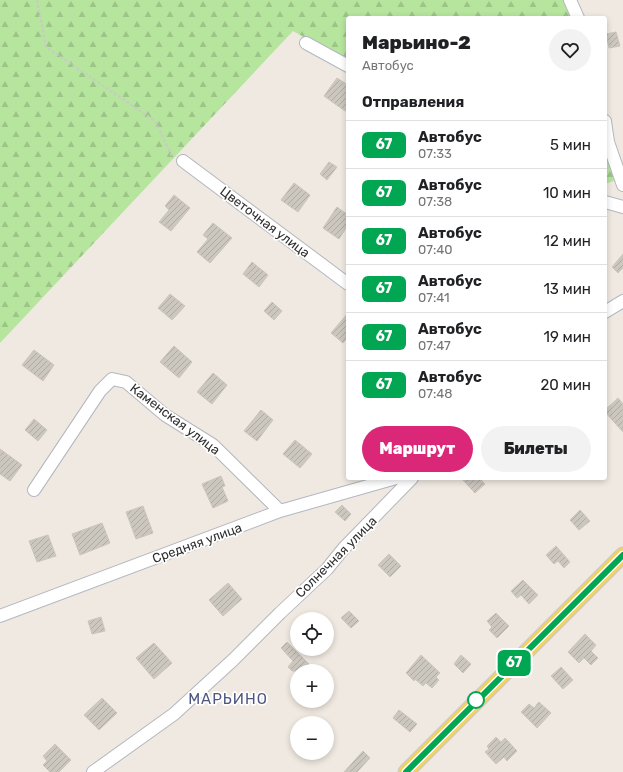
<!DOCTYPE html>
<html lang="ru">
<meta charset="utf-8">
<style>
:root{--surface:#fff;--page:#f2f2f2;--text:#202124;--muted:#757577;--line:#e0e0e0;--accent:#db2777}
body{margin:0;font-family:Rubik,sans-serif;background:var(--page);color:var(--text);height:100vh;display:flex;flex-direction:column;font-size:15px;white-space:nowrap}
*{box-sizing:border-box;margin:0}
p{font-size:13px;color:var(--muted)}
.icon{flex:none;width:22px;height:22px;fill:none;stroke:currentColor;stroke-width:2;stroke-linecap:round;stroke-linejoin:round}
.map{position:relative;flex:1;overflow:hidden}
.panel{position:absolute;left:346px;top:16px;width:261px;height:464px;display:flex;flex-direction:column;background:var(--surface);border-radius:4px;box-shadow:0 2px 6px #0003}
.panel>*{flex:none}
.badge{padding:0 8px;border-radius:6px;font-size:14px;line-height:26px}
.buttons{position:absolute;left:290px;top:612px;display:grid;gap:8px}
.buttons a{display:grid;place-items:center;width:44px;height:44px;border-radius:50%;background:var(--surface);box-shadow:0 2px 6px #0003;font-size:20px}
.map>.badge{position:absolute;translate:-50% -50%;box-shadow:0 0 0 2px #fff}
h2{padding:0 16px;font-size:15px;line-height:36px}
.round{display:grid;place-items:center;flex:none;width:42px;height:42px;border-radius:21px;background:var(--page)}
.overview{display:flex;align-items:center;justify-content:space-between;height:68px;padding:0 16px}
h1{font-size:19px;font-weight:800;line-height:30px}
.cta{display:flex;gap:8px;margin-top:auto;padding:8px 16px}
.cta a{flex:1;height:46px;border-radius:24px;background:var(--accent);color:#fff;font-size:16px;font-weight:800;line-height:46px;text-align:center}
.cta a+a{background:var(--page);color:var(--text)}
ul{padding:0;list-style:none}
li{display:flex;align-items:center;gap:12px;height:48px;padding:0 16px;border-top:1px solid var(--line)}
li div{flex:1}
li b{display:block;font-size:15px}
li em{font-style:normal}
li .badge{min-width:44px;font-weight:700;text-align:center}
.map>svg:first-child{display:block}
.forest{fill:url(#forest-firs)}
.building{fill:url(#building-hatch);stroke:#cbc5ba}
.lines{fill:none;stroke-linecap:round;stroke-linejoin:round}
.minor-casing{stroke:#b4b7c1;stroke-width:14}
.major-casing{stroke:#c9c9c9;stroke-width:17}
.path{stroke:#c9c9c9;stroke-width:2;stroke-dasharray:3 2;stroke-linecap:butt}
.minor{stroke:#fff;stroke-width:12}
.major{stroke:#f2d163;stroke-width:15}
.line-casing{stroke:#fff;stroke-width:9}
.line{stroke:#00a651;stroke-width:6}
.stop-dot{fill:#fff;stroke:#00a651;stroke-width:2}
.labels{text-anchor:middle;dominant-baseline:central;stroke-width:3.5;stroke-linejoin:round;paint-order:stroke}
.street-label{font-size:13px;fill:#2e2e2e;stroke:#fff}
.quarter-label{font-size:15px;letter-spacing:1px;fill:#4d5680;stroke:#fff}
</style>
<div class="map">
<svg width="623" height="772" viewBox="0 0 623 772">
<defs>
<pattern id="forest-firs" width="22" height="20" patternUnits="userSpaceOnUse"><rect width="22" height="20" fill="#b6e59e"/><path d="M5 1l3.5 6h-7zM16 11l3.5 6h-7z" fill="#9dc588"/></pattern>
<pattern id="building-hatch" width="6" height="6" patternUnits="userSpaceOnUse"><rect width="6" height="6" fill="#cbc7bf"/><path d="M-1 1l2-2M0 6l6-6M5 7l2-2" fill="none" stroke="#afaba4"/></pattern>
</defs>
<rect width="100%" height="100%" fill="#efe9e1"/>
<!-- forest -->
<path class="forest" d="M0,0h568l5,18h-225v44l-55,-31 -293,312z
M605,136l9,45 -9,3z"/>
<!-- building -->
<path class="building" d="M616,32l4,14 -11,2 -3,-14z
M337,78l11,7v21l-3,5 -21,-15z
M329,162l8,5 -10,13 -7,-6z
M294,183l16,12 -12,17 -17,-12z
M174,195l16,13 -19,23 -12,-9 10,-12 -4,-4z
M337,207l11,8v10l-9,14 -16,-11z
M213,223l19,15 -22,25 -13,-11 11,-13 -5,-4z
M623,254v14l-5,5 -6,-6z
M252,262l16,13 -9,12 -16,-13z
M170,294l15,12 -13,14 -14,-12z
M272,302l10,9 -8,9 -10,-9z
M348,313v24l-5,6 -12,-10z
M174,346l18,16 -13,16 -19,-16z
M34,350l20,15 -11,16 -21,-16z
M213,373l14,12 -15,19 -15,-12z
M618,398l5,6v28l-18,-20v-2z
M261,410l12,10 -16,21 -13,-10z
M34,419l13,11 -9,11 -13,-11z
M295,440l17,14 -12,14 -17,-14z
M0,449l22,16 -12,16 -10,-7z
M221,476l4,10 -3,1 6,14 -15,7 -11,-24z
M461,478h18l6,6 -10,9z
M342,505l9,9 -6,7 -10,-9z
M143,506l10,27 -17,6 -10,-27z
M580,510l10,11 -11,9 -9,-10z
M102,523l8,20 -30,12 -8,-21z
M48,535l8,21 -19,6 -8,-21z
M556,546l14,16 -6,6 -6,-7 -4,3 -8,-9z
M389,554l12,12 -11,11 -12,-12z
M523,580l15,15 -9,9 -8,-9 -4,3 -6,-7z
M228,583l14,16 -19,17 -14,-16z
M349,611l10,10 -8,7 -10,-10z
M496,613l13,13 -12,12 -8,-8 3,-3 -5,-6z
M101,617l4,14 -13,3 -4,-13z
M585,634l11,11 -5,6 7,7 -7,7 -7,-7 -5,5 -11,-11z
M287,642l22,22 -7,7h-10l-4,-4 5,-6 -12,-13z
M154,643l18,20 -18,16 -18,-21z
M421,655l19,18 -4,4 3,3 -7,8 -6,-5 -3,3 -8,-7 -1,2 -8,-8z
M461,655l10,9 -8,9 -9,-9z
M561,667l12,13 -10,9 -12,-13z
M102,698l15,15 -18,17 -15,-15z
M539,702l12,11 -14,15 -16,-16 8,-8 5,4z
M399,710l18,14 -7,8 -17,-14z
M496,737l5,5 4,-4 12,13 -10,10 -3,-4 -8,7 -11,-12 4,-3 -2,-3z
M55,744l16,16 -12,12h-9l-7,-7 4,-4 -4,-5z
M363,751l7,7 -13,14h-13z"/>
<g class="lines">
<defs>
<path id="minor" d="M570,0l8,18
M306,43l42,23
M605,121l3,21 15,43
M183,161l165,123
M605,202l18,5
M605,312l18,-11
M34,490l66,-99 12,-12 14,3 39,33 48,30 67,66
M0,616l280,-105 116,-33
M93,772l81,-58 59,-54 47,-47 47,-44 17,-21 68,-70"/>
<path id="major" d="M406,772l217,-217"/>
</defs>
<!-- minor casing -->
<use href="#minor" class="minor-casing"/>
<!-- major casing -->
<use href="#major" class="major-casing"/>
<!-- path -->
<path class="path" d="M37,0l9,47 109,74 18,37"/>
<!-- minor -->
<use href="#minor" class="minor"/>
<!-- major -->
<use href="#major" class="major"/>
</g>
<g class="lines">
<defs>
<path id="line" d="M406,772l217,-217"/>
</defs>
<!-- line casing -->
<use href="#line" class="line-casing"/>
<!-- line -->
<use href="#line" class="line"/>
</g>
<!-- markers -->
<circle class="stop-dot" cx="476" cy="700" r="8"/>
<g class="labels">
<!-- street labels -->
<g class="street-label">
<text transform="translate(265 222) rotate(37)">Цветочная улица</text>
<text transform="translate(175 419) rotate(37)">Каменская улица</text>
<text transform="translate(197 543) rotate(-20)">Средняя улица</text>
<text transform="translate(336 557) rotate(-45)">Солнечная улица</text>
</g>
<!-- quarter labels -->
<g class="quarter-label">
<text x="228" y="699">МАРЬИНО</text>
</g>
</g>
</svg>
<div class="buttons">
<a><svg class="icon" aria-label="locate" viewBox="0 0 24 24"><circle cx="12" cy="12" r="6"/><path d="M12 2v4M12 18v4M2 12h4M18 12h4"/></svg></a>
<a>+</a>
<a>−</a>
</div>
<b class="badge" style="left:514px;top:663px;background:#00a651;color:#fff">67</b>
<section class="panel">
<div class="overview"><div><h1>Марьино-2</h1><p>Автобус</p></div><a class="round"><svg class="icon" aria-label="heart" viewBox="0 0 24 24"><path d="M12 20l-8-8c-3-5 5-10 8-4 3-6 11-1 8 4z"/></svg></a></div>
<h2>Отправления</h2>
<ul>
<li><span class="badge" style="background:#00a651;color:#fff">67</span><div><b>Автобус</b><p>07:33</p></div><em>5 мин</em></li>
<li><span class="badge" style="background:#00a651;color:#fff">67</span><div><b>Автобус</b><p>07:38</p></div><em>10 мин</em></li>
<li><span class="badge" style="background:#00a651;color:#fff">67</span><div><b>Автобус</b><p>07:40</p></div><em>12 мин</em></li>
<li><span class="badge" style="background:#00a651;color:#fff">67</span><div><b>Автобус</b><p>07:41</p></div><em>13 мин</em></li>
<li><span class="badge" style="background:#00a651;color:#fff">67</span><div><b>Автобус</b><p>07:47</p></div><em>19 мин</em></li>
<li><span class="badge" style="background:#00a651;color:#fff">67</span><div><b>Автобус</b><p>07:48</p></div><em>20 мин</em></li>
</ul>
<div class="cta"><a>Маршрут</a><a>Билеты</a></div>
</section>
</div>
